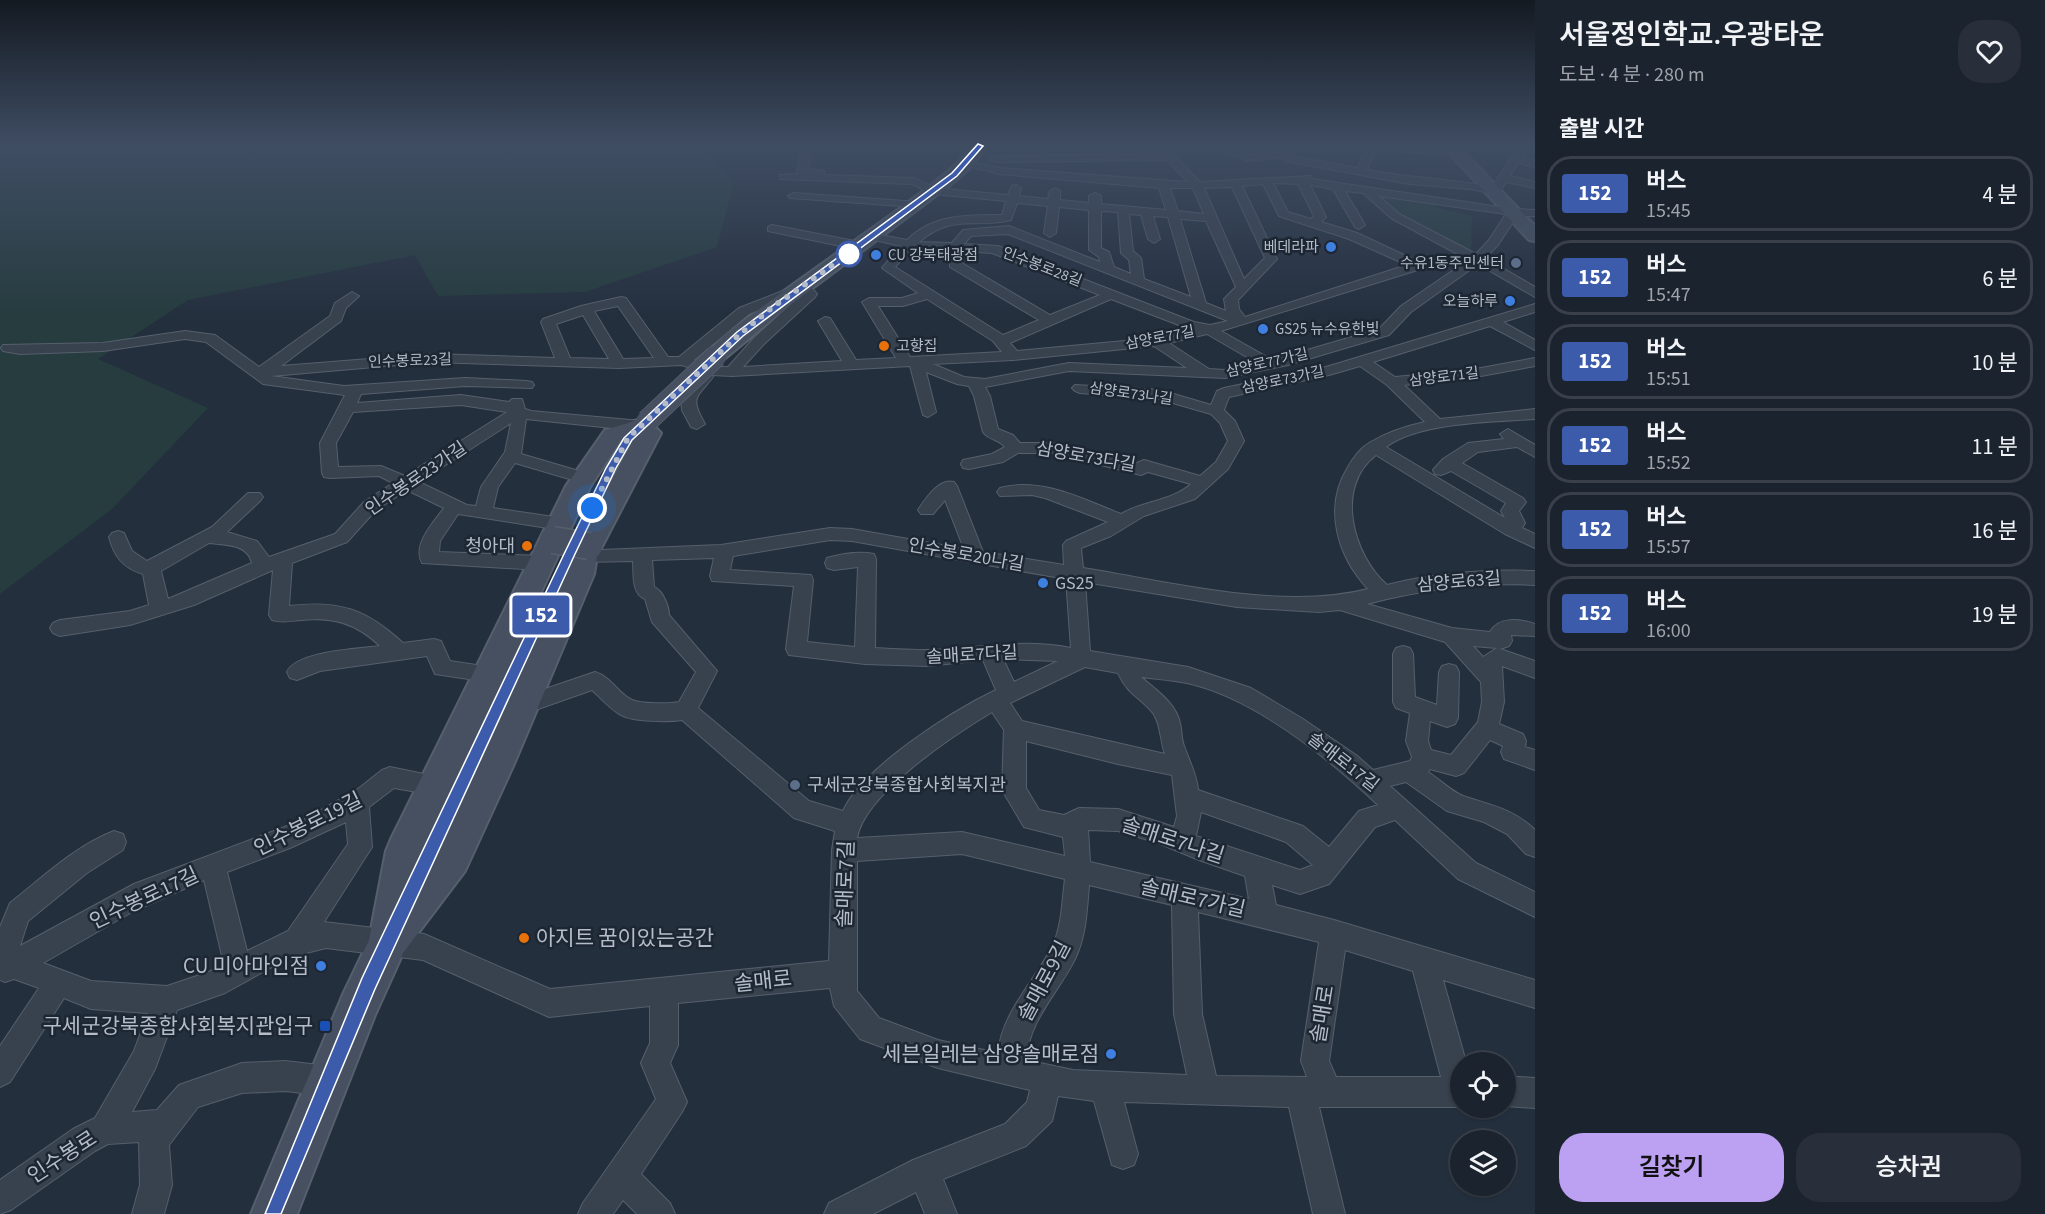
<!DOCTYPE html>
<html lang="ko">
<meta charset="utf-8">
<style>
:root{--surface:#1b232e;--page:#282f3a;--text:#f1f3f6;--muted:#a0a4aa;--line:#39404a;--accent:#bca0f2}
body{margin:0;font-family:"Source Sans 3","Noto Sans KR",sans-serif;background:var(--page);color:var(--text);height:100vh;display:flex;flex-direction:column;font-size:22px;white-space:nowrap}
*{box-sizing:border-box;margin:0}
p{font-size:20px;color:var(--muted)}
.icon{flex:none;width:33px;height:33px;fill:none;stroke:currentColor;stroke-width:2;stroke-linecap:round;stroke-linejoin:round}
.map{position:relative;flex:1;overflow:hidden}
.drawer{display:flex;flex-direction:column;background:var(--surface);width:510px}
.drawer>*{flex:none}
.badge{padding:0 12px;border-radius:4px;font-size:21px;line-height:39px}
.buttons{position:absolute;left:1450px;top:1052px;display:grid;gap:12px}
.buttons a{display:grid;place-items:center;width:66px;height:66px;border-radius:50%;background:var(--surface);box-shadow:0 2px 4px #0004,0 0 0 2px var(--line);font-size:30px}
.you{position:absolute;width:30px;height:30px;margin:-15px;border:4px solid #fff;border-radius:50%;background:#1a73e8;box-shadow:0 0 0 9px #1a73e833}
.map>.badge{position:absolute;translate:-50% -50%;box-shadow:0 0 0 3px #fff}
h2{padding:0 24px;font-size:22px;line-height:54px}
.round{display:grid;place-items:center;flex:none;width:63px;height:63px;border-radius:24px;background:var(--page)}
.headline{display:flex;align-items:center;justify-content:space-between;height:102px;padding:0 24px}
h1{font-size:28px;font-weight:600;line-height:45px}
.action{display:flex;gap:12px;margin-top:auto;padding:12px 24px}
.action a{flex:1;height:69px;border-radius:24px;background:var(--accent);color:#111;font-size:24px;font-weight:600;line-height:69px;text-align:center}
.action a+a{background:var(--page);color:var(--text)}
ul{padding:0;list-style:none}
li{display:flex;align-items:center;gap:18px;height:75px;margin:0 12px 9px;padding:0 12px;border:3px solid var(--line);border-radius:24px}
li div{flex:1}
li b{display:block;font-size:22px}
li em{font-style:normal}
li .badge{min-width:66px;font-weight:700;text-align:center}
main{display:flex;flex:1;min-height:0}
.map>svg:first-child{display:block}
.green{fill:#263c3f}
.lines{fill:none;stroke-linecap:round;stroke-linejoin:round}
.minor-casing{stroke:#565f6c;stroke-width:2}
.secondary-casing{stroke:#565f6c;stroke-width:4}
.minor{fill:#38414e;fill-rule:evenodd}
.secondary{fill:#465061;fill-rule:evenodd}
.secondary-bridge-far1-casing{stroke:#565f6c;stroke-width:23;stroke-linecap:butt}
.secondary-bridge-casing{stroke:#565f6c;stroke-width:29;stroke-linecap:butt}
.secondary-bridge-far1{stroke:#465061;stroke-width:21}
.secondary-bridge{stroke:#465061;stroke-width:26}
.line{fill:#3d5bab;stroke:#fff;stroke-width:1.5}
.walk{stroke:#b4bcc9;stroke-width:6;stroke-dasharray:0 10.8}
.shop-dot{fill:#3f7fe0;stroke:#1d2633;stroke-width:2}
.stop-dot{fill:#fff;stroke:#3d5bab;stroke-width:3}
.service-dot{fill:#5c6f8a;stroke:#1d2633;stroke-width:2}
.food-dot{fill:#e8710a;stroke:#1d2633;stroke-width:2}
.transit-dot{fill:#1a4fb4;stroke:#1d2633;stroke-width:2}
.labels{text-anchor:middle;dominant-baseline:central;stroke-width:5;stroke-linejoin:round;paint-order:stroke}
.far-poi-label{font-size:15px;fill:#b4bcc9;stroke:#1d2633;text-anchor:end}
.far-street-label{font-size:15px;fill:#b4bcc9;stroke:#1d2633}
.street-label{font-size:18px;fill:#b4bcc9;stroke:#1d2633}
.poi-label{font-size:18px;fill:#b4bcc9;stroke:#1d2633;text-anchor:start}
.near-street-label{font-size:21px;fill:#b4bcc9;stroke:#1d2633}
.near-poi-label{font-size:21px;fill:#b4bcc9;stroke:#1d2633;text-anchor:end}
</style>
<main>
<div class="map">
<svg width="1535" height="1214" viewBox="0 0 1535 1214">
<rect width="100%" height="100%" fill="#242f3e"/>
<!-- green -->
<path class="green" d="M0,146h566l-1,6 67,-6h70l32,37 -17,64 -132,45 -147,4 -23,-41 -227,45 -90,59 110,49 -96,101 -112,85z
M1375,193l58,9 2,5 37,9 -1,34 -8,-1 -61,-32z"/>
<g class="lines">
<defs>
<path id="minor" d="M802,146h10l-4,23 16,2v4l90,3 21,10 73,7 4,-9 4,-1 5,3 -2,8 29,3 2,-8 5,-3 5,3v9l29,3v-7l6,-3 6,3v8l65,6 -7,-22 -159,-14 -40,-10 5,-3 35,7 188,14 -21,-22 -173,2 -5,-3 5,-3 176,-2 4,1 26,27 111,-6 1,3 201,30 22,1v6h-18l-19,29 -13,13 50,29v10l-57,-33 -67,48 -22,23 -101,30 -63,13 -156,-7 -84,16 5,9 8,33 15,6 7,8h33l84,20 7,-3 56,16 16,-14 12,-21 -8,-18 -9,-9 -52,-15 -79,-6 -5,-2 -3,-3 3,-3 85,5 51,15 6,-14 7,-3 102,-21 209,-63v8l-32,10 32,18v10l-45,-24 -117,36 22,15 75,-7 65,-12v8l-65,12 -66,7 36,34 95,-10v10c-41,3 -116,3 -149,28l119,71 -4,-7 5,-8 -55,-32 -10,4 -6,-1 -2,-4 10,-11 25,-16 36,-4 -4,-5 8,-5 27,16v12l-18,-10 -39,5 -16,11 61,35 3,4 -7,9 6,12 -3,5 13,6v14l-30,-14 -129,-79c-42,32 -23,100 11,130 45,-12 102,-16 148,-14v14c-56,-3 -114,5 -168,19l85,24 38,4c9,-16 30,-13 45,-8v12l-24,-1 1,6 -3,5 -9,3 35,12v17l-33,-12 2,36 -5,22 24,10 3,7 -1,6 10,3v20l-31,-11 -3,-7 2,-6 -13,-6 -26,33 -8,3 -26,-7 -2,3c11,7 23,19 35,24 27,9 51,13 72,34v27l-9,-3 -19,-20 -23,-12 -37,-11 -41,-29 -16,4 86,77 59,29v25l-77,-38 -63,-59 -20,7 -46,57 -29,10 -28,-9 4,20 58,15 201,60v28l-92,-28 23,82h-5v45h-142l26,107h-32l-24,-107 -165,-5 14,52 -4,11 -11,4 -11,-4 -18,-64 -36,-5 -6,25 -26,25 -83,33 14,35h-32l-9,-22 -43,22h-49l5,-11 84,-43 92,-36 22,-22 3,-12 -92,-22 -78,-29 -26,-33 -4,-18 -152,15v42l-8,18 17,39 -5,10 -41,62 29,29 5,11h-38l-14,-14 -10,14h-35l5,-11 73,-104 -15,-36 9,-20v-37l-101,11 -126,-57 -97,-12 -36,9 -65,36 -48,17 -22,59 -23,43 25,-2 22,-25 63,-22 43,-2 43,5 10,5 5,10 -5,10 -10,5 -43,-5 -43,2 -44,14 -29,38 3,40 -8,29h-32l8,-29 -1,-43 -31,2 -13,7 -84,59 -11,4v-34l73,-51 22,-11 39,-67 14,-38 -57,-4 -27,-11 -54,84 -10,5v-41l39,-58 -25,-9 -9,3 -5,-2v-53l10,-24c32,-25 65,-57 104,-72l9,3 3,8 -3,8 -36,23 -59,48 -8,25 114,-62 169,-64 55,-31 24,-19 8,-3 53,11 4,7 -4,7 -8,3 -41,-7 -25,19 3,40 -48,75 100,12 126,55 279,-28 3,-111 3,-19 -41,-13 -112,-98c-13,2 -49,2 -61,-5 -11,-6 -20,-17 -29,-25l-71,25 -8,-3 -3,-6 3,-6 82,-28c16,5 23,21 37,28 9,4 38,4 47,2l17,-30 -44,-50 -7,-23c-14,-6 -11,-25 -12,-38l-49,1 -7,-1 -2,-5 2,-5 144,-6 109,-17 22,1 112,20 -19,-49 -12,14h-12l-3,-4c8,-12 21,-32 36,-28l3,4 26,66 81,13 -1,-20 3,-4 42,-19 -63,-24 -13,-3 -32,1 -3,-4 3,-4c42,-11 82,11 121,26 22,-13 51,-13 70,-30l-43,-12 -7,3 -88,-22h-35l-15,9 -34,7 -6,-1 -2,-4 2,-4 29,-6 13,-7c-6,-8 -17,-7 -22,-15l-9,-36 -5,-10 -12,-2 -31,-12 10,40 -8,5 -5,-2 -13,-49 -178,10 -20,-1 1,2c-16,21 -24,19 -8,47l-8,5 -6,-2 -9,-17 -1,-11 7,-14 17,-12 -23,-8 -63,3 -187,-6 -161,14 73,10 121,-8 62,3 5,1 2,3 -2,3 -67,-2 -104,8 -4,9 104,-8 48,7 3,-3h10l3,10 6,2 110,10 8,5 -8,5 -115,-12 -5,35 68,20 2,4 -2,4 -6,1 -68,-20 -17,24 -5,21 68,10 6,2 3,4 -3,4 -6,2 -103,-16 -18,27 -1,11 103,4 7,2 2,5 -2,5 -7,2 -120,-7c-10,-19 12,-41 22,-55l-37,-18 -31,20 -29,32 -55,21 -3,43c50,-6 77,3 114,37l31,-4 7,2 9,20 46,7 3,6 -3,6 -7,2 -54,-8 -8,-18 -107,15 -23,9 -7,-2 -3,-6c10,-21 71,-23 93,-26 -24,-23 -47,-29 -79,-26 -10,1 -19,3 -29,0l-3,-5 4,-45 -79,35 -64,20 -70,11 -7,-3 -3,-5 3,-5 7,-3 70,-9 19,-6 -6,-31c-20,-6 -29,-18 -34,-37l3,-4 6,-2 6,2 8,18 15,10 65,-34 36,-34h12l3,4 -3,4 -33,31 30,9 12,16 66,-23 29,-32 29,-19 -14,-7 -49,2 -6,-1 -2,-4 -2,-30 25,-48 -82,-11 -57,-42 -21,-3 -82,12 -83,3 -17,-3 -2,-3 2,-3 100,-2 82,-12 30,4 44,32 71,-51 5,-13 17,-11 7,4 -13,12 -5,13 -60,45 151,-12 123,4 -14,-36 2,-3 38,-13 40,-9 5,1 42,59h11l60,-49 64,-25 5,1 9,10 -2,3 -51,47 -21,23 99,-6 -24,-40 7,-4 5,1 26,42 40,-2 -34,-56 7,-4h33l16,-5 -36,-25 19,-22 -31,-7v-6l37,7c26,-26 61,-25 95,-25l4,-14 -73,-7 -21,-10 -132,-5v-4l18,-1 -1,-2zM1273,183l25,1 16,32 -3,3 -23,-7zM1263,184l16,32 70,23 58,26 -162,52 -6,-8 -1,-9 39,-41 -35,-73zM1310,185l23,4 22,38 4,2 6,-4 -20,-34 18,2 28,25 70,38 -42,6 -62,-29 -36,-11 5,-5zM1232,187l33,71 -21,21 -40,-91zM1170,188h23l11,26 -26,-3zM1379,196l127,18 -17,26 -13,14 -77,-40zM1017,203l31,3 -4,27 6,4 6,-4 3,-26 30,3v40l10,7 1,5 -91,-36 -46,4 -11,13 -33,-1c35,-29 54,-13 92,-22zM1101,211l17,1 3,41 8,7 2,14 -17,-7 -5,-15 -8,-4zM1129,214l12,1 7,24 6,4 6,-4 -7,-23 15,1 23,80 -47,-18 -3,-21 -8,-7zM1180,219l26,2 30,66 -12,12 2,12 -20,-8zM1008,234l220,87 -18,4 -16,-3 -196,-76 -34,-2 7,-8zM912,248l37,2 1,17 89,53 -36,15 -108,-68zM961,251l31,2 108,42 -50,20 -90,-53zM1464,263l-63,43 -22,23 -99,29 -8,2 -51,-29 200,-62zM801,292l1,2 -48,44 -26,29h-12l-22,-7 55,-46zM927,299l66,42 9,11 -92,5 -32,-51h25zM1111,299l81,31 -35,8 -140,13 -7,-8zM618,306l36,52 -31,1 -29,-48zM583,315l26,44 -39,-1 -14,-34zM1207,334l50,29 -32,7 -16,-1 -40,-26zM1154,346l33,22 -118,-5 -84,16 -21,-2 -31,-13 80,-4zM1360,366l27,19 38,37c-19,4 -39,11 -56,21 -8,5 -16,15 -21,24 -25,40 -11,89 20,122 -87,22 -197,-7 -285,-21l-2,-20 30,-12 33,-20 51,-17 33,-30 16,-28 -9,-20 -11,-11 5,-13 100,-22zM461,405l46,7 -102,64 -24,-10 -43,1 -2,-24 17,-31zM511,423l-6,29 -24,35 -5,19 -9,-1 -48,-23zM830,540l22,1 214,38 5,69c-51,-10 -94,1 -144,2 -17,0 -35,-1 -52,-2l1,-89 -2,-5c-14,-3 -33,0 -47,4l-2,5 2,5 7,2 24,-3 -3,80 -48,-5 6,-62 -2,-5 -81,-5 3,-14zM209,543c17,2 39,1 43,20l-84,36 -7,-28zM714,558l-4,18 2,5 82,5 -8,63 3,6 76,9 63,2 55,-6 13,30c-42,20 -134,78 -153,121l-34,-10 -111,-93 19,-37 -48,-56c0,-9 -6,-24 -15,-28l-2,-27zM1085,582l152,25 82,5 21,-2 105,32 36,40 1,20 -4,20 -27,33 -20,-5 -3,-9 2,-20 17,6 8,-3 3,-6 1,-46 -3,-6 -7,-2 -7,2 -3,6 -2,33 -22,-8 -2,-43 -3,-6 -7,-2 -7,2 -3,6v48l3,6 14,5 -4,28 6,16 -2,4 -37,9 -17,-15 -53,-36 -52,-31 -63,-21 -98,-16zM1473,646l24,2 -14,9zM1003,659l55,2 -44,21zM1085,667l33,6c10,22 21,23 35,40 8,11 7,28 12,41l-143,-33 -12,-18zM1141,677c15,2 31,3 46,6 68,15 141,75 191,122l-19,6 -30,36 -26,-21 -105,-36c-1,-15 -9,-30 -14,-44 -3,-8 -2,-15 -4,-23 -4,-20 -24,-33 -39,-46zM992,712l12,18 -2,60 22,37 39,10 2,19 -103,-24 -105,6c8,-45 97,-103 135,-126zM1026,741l92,23 54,11 5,41 -3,11 -56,-18 -39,-1 -15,7 -25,-5 -13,-22zM1201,812l85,30 27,23 -13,5 -104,-34zM346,822l2,22 -60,87 -41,20 -20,-79 63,-24zM1088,830l30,1 40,12 41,17 46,16 4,23 -159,-37zM962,854l103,25c-3,22 -3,48 -13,68 -18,35 -50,65 -54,106l-60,-13 -59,-22 -22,-27v-130zM204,880l20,84 -15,8 -42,14 -76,-5 -48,-18 89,-51zM1089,885l83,20 2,109 13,61 -114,-5 -47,-10c3,-40 32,-67 49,-101 11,-22 12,-49 14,-74zM1198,912l121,30 -18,119 6,16 -91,-1 -14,-62zM1345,950l68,21 28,106h-105l-7,-16z
M1214,146h10l26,9 21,-3 -9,-6h12l19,10 64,12 11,-22 89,3 5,3 -1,2 -86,-3 -8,19c42,8 84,9 125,17l27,-41h10l-7,12 13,3v6l-17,-4 -8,13 25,6v6l-29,-6 -7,11 -4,1 -24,-5 -61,-5 -120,-22 -10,-5 -31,4 -35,-12z
M794,193l125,9 2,2 -6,3 -125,-9 -2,-2z
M772,225l88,17 6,4 -6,4 -92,-19v-4z
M1506,1076l29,2v30l-29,-2z"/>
<path id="secondary" d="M973,146h14l-18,23 -20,17 -159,119 -67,55 -7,2 -7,-2 -3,-4c13,-20 39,-36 59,-51 43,-32 87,-62 131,-94 27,-20 55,-39 77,-65z
M1443,146h15l77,80v15l-6,-1z
M641,419l8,2 12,12 -64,123 -3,18 -80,190 -49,107 -62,82 -28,62 -78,199h-46l93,-222 25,-52 17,-89 5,-12 175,-353 39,-56zM636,435l-65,121 -5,18 -28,61 -10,-3 -6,1 68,-146 31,-47z"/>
</defs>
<!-- minor casing -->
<use href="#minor" class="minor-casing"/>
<!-- secondary casing -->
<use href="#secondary" class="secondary-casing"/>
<!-- minor -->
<use href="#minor" class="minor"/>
<!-- secondary -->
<use href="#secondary" class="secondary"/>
<defs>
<path id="secondary-bridge-far1" d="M647,421l69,-65"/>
<path id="secondary-bridge" d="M553,540l36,6"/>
</defs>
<!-- secondary-bridge-far1 casing -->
<use href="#secondary-bridge-far1" class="secondary-bridge-far1-casing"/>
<!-- secondary-bridge casing -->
<use href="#secondary-bridge" class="secondary-bridge-casing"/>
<!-- secondary-bridge-far1 -->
<use href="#secondary-bridge-far1" class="secondary-bridge-far1"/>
<!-- secondary-bridge -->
<use href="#secondary-bridge" class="secondary-bridge"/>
</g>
<!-- sky -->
<linearGradient id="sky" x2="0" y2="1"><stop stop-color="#141a22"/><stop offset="0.46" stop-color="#3f4d63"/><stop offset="1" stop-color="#3f4d63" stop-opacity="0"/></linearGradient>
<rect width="1535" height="316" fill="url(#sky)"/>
<!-- line -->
<path class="line" d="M978,144l5,2 -26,30 -214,160 -111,104 -16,28 -41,86 -200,435 -94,225h-16l97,-236 202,-424 42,-86 18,-30 113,-106 215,-159z"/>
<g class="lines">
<!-- walk -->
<path class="walk" d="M592,508l36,-70 112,-104 34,-28 75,-52"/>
</g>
<!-- markers -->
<g class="shop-dot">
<circle cx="1331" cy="247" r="6"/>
<circle cx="876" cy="255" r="6"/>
<circle cx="1510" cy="301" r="6"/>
<circle cx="1263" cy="329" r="6"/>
<circle cx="1043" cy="583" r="6"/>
<circle cx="321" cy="966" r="6"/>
<circle cx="1111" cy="1054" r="6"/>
</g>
<circle class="stop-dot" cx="849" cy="254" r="12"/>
<g class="service-dot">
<circle cx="1516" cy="263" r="6"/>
<circle cx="795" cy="785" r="6"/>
</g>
<g class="food-dot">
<circle cx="884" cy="346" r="6"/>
<circle cx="527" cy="546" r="6"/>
<circle cx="524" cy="938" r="6"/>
</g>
<rect class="transit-dot" x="319" y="1020" width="12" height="12" rx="3"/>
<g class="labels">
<!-- far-poi labels -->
<g class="far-poi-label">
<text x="1319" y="247">베데라파</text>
<text x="888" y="255" text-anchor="start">CU 강북태광점</text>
<text x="1504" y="263">수유1동주민센터</text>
<text x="1498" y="301">오늘하루</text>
<text x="1275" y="329" text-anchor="start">GS25 뉴수유한빛</text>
<text x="896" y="346" text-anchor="start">고향집</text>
</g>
<!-- far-street labels -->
<g class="far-street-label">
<text transform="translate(1042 267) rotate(21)">인수봉로28길</text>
<text transform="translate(1160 338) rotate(-11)">삼양로77길</text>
<text transform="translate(410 361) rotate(-2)">인수봉로23길</text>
<text transform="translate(1267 363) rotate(-13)">삼양로77가길</text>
<text transform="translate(1444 377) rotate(-7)">삼양로71길</text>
<text transform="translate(1283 380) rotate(-12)">삼양로73가길</text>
<text transform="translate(1131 394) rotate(8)">삼양로73나길</text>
</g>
<!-- street labels -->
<g class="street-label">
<text transform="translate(1086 457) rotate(10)">삼양로73다길</text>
<text transform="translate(416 479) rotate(-34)">인수봉로23가길</text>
<text transform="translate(966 555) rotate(10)">인수봉로20나길</text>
<text transform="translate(1459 582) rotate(-5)">삼양로63길</text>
<text transform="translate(972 655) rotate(-3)">솔매로7다길</text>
<text transform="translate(1343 762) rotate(38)">솔매로17길</text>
</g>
<!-- poi labels -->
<g class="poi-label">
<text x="515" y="546" text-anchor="end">청아대</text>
<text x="1055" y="583">GS25</text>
<text x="807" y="785">구세군강북종합사회복지관</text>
</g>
<!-- near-street labels -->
<g class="near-street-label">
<text transform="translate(308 824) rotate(-26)">인수봉로19길</text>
<text transform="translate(1173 840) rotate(18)">솔매로7나길</text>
<text transform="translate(845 884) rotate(-88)">솔매로7길</text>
<text transform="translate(144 898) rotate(-25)">인수봉로17길</text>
<text transform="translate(1193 898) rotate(13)">솔매로7가길</text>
<text transform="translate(763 981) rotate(-6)">솔매로</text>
<text transform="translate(1044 981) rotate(-62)">솔매로9길</text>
<text transform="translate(1322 1014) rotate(-81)">솔매로</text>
<text transform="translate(62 1157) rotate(-33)">인수봉로</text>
</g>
<!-- near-poi labels -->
<g class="near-poi-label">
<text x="536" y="938" text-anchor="start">아지트 꿈이있는공간</text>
<text x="309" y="966">CU 미아마인점</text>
<text x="313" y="1026">구세군강북종합사회복지관입구</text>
<text x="1099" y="1054">세븐일레븐 삼양솔매로점</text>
</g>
</g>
</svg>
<div class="buttons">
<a><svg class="icon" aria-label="locate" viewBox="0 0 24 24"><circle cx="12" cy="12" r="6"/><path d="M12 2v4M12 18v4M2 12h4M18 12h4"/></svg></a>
<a><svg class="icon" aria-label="layers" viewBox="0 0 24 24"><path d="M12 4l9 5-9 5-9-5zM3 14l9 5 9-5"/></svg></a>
</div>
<div class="you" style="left:592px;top:508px"></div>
<b class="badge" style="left:541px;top:615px;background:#3d5bab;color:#fff">152</b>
</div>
<section class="drawer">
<div class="headline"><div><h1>서울정인학교.우광타운</h1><p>도보 · 4 분 · 280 m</p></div><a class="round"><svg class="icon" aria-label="heart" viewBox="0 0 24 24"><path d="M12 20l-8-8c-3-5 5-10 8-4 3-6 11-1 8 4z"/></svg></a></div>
<h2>출발 시간</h2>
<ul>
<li><span class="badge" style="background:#3d5bab;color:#fff">152</span><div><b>버스</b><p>15:45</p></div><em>4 분</em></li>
<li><span class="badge" style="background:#3d5bab;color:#fff">152</span><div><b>버스</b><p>15:47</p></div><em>6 분</em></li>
<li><span class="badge" style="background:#3d5bab;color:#fff">152</span><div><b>버스</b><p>15:51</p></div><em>10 분</em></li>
<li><span class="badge" style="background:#3d5bab;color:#fff">152</span><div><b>버스</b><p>15:52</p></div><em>11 분</em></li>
<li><span class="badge" style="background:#3d5bab;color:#fff">152</span><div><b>버스</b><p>15:57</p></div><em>16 분</em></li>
<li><span class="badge" style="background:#3d5bab;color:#fff">152</span><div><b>버스</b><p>16:00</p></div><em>19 분</em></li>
</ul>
<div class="action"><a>길찾기</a><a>승차권</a></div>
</section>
</main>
